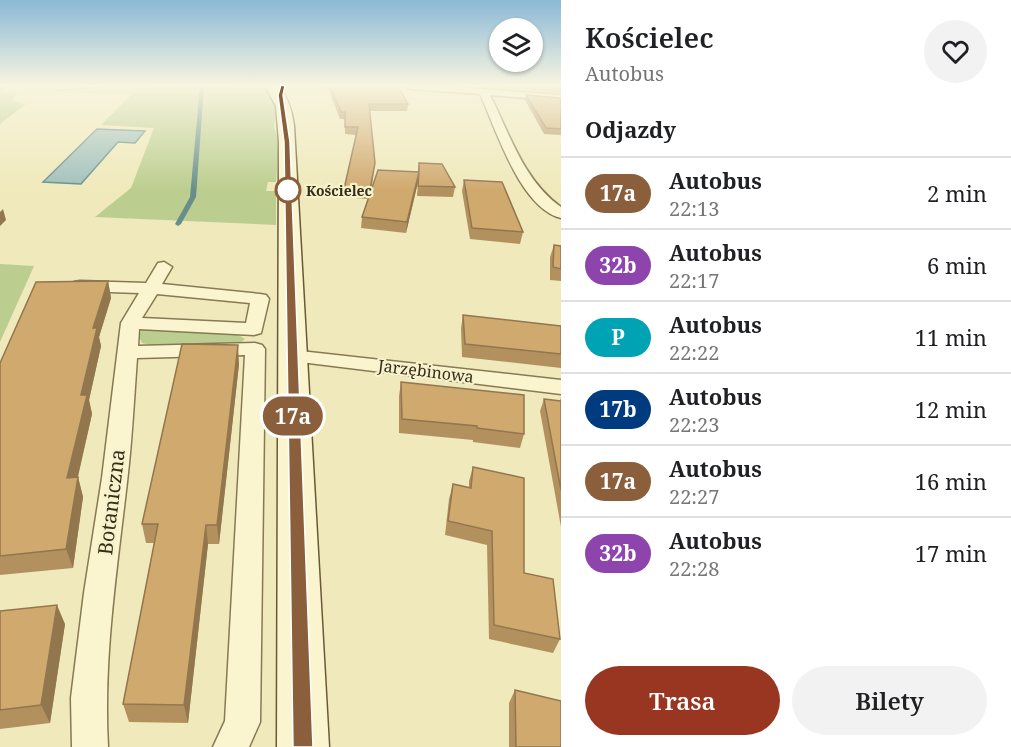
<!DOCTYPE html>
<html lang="pl">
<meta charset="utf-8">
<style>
:root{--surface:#fff;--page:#f2f2f2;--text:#202124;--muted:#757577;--line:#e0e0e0;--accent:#993622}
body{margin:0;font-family:"Noto Serif",serif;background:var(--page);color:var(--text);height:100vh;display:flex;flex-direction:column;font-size:22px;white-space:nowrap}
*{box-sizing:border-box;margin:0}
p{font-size:20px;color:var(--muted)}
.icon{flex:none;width:33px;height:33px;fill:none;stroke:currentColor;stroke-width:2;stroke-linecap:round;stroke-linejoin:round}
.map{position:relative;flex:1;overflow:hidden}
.details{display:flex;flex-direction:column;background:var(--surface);width:450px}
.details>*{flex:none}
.badge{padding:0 12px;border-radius:20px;font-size:21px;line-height:39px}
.controls{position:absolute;left:489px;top:18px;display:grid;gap:12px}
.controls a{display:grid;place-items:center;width:54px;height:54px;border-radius:50%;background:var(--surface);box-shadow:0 2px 4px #0004;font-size:30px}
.map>.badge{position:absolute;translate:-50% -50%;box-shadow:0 0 0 3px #fff}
h2{padding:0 24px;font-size:22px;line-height:54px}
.round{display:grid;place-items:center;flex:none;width:63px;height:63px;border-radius:32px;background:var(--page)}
.head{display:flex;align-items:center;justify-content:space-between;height:102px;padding:0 24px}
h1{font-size:28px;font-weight:600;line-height:45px}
.action{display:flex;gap:12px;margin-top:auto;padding:12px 24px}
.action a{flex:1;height:69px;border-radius:36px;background:var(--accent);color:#fff;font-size:24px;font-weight:600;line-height:69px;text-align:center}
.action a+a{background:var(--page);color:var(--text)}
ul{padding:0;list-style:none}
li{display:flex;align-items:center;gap:18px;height:72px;padding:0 24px;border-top:2px solid var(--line)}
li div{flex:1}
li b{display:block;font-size:22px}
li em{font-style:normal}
li .badge{min-width:66px;font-weight:700;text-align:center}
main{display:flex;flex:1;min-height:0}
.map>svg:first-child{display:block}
.green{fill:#bbce8f}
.water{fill:#a0c0bc;stroke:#678e8b;stroke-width:1.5}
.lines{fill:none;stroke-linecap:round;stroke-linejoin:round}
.stream{fill:#678e8b;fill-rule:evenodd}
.minor-casing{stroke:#877954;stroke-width:3}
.secondary-casing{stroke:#695938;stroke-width:3}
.minor{fill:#faf5ce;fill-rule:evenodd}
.secondary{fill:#faf5ce;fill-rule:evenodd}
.wall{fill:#b3915f}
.shaded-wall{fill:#92764e}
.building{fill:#d0a96f;stroke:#92764e;stroke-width:1.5}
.line{fill:#8b5e3c;stroke:#fff;stroke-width:1.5}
.stop-dot{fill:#fff;stroke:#8b5e3c;stroke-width:3}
.labels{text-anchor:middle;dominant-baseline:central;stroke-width:4.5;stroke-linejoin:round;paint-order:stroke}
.far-stop-label{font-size:14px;font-weight:bold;fill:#362c1a;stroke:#f7f2cb;text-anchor:start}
.street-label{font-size:16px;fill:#362c1a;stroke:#f7f2cb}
.near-street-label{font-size:20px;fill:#362c1a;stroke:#f7f2cb}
</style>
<main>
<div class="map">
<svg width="561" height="747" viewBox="0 0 561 747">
<rect width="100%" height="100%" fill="#f0e9bb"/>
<!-- green -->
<path class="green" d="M178,86l89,2 10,15 -3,24 5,15 -3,40h-8l-2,9h10v34l-181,-8 36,-29 23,-60 -53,-3 31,-31 -77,-2z
M0,89l18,3 -6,9 14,3 -26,20z
M0,264l34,2 -34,76z
M142,328l95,6 8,5 -5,4 -86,3 -12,-3 -3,-6z"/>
<!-- water -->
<path class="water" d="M97,129l48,2 -10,12 -17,-1 -37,42 -38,-2z"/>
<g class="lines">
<!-- stream -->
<path class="stream" d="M102,86h17l-61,5 -2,-1z
M200,86h4l-8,111 -15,27 -3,2 -3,-2 15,-27z"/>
<defs>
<path id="minor" d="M0,86h7l-7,3z
M405,86h40l116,9v6l-71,-6c20,40 34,86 71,112v11c-41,-10 -65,-89 -81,-124l-70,-5z
M164,262l8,5 -10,17 98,10 6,1 3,4 -8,34 -7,2 -115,-6 -1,17 117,-3 7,2 3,4 -5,373 -11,25h-36l12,-26 20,-366 -108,3c-3,41 -5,83 -10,124 -10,88 -24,176 -19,265h-36l-1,-49 13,-105 18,-115 19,-155 18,-30 -59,-2 -6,-1 -3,-4 3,-4 6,-1 66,2 12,-20zM157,294l93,9 -4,20 -104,-5z
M291,350l270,30v14l-277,-34 -3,-4 3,-4z"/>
<path id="secondary" d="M265,86h14c9,12 13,24 15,40l35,621h-52l2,-605 -3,-36z"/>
</defs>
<!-- minor casing -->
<use href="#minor" class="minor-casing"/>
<!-- secondary casing -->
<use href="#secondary" class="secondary-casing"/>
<!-- minor -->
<use href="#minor" class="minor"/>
<!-- secondary -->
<use href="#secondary" class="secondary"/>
</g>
<!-- wall -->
<path class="wall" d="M327,86h71l10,18 -1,7h-38l5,60 -3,20 47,-20 1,-8 36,24 -2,10 -36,-1 1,-14 -12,51 -45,-5 1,-11 6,-18 -24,-2v-8l12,-54 -11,-1v-15h-5z
M517,86h44v7l-42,-4z
M526,95l35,3v37l-17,-1 -19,-34z
M464,180l59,52 -3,12 -50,-5 -8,-48z
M554,245l7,1v35l-11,-1v-23z
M108,281l3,17 -12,39 2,9 -12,54 3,14 -14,63 5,20 -10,71 -73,7v-212z
M463,315l98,11v42l-99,-11 -1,-29z
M239,364l-20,180h-11l-20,179 -59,-1 -6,-18 31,-161h-8l-4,-19z
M401,382l123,52 -4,14 -47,-6v-2l-74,-7v-37z
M561,397v130l-21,-116 4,-12 16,2z
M473,467l51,106 36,66 -7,14 -64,-14 -2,-94 -42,-10 4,-36 4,-15 16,4v-7z
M0,611l65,13 -15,99 -50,6z
M515,690l46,57h-52v-44z"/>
<!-- shaded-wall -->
<path class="shaded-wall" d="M419,172l-1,10 -12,51 1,-11z
M3,209l3,11 -6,6v-14z
M108,281l3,17 -12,39 2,9 -12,54 3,14 -19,83 -6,-19 26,-150z
M238,345l1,19 -20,180 -2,-19z
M78,477l5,20 -10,71 -7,-19z
M206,525l2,19 -20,179 -4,-18z
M57,605l8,19 -15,99 -9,-18z"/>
<!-- building -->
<path class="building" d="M330,86h68l10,18h-39l6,59 -5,27 -26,-1 14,-62h-13v-15h-4z
M536,86h25v2z
M526,95l35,3v31l-15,-1z
M419,163l23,1 13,23 -37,-1 1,-14 -12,50 -45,-5 16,-47 41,2z
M464,180l38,2 21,50 -51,-4z
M554,245l7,1v23l-8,-2z
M108,281l-15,47h4l-16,67h6l-20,83 11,-1 -12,72 -66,7v-193l36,-81z
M463,315l98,11v28l-96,-10z
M182,344l56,1 -21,180h-11l-22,180 -61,-1 35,-180h-16z
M401,382l123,13v39l-47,-6v-2l-75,-7z
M544,399l17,2v89z
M473,467l51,11v95l29,6 7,60 -66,-14 -2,-94 -44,-10 5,-37 18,4z
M57,605l-16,100 -41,5v-99z
M515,690l46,11v46h-45z"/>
<!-- sky -->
<linearGradient id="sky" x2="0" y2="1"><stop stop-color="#8bb9d6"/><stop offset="0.45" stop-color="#f8f5e0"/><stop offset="1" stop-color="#f8f5e0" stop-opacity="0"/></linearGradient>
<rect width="561" height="190" fill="url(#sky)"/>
<!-- line -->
<path class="line" d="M281,85l4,1 -2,9 7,47 23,605h-20l-9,-605 -6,-47z"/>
<!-- markers -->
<circle class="stop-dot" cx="288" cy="190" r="12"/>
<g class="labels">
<!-- far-stop labels -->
<g class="far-stop-label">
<text x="306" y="190">Kościelec</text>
</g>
<!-- street labels -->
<g class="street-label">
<text transform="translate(426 371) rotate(7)">Jarzębinowa</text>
</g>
<!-- near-street labels -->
<g class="near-street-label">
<text transform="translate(111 502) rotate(-83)">Botaniczna</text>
</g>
</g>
</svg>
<div class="controls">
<a><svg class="icon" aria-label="layers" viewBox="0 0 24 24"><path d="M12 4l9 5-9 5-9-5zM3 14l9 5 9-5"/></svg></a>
</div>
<b class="badge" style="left:293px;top:416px;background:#8b5e3c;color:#fff">17a</b>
</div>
<section class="details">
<div class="head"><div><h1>Kościelec</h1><p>Autobus</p></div><a class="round"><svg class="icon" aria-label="heart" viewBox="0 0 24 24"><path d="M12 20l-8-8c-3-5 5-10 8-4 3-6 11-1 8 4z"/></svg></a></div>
<h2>Odjazdy</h2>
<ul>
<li><span class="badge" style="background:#8b5e3c;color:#fff">17a</span><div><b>Autobus</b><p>22:13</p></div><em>2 min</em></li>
<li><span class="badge" style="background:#8e44ad;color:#fff">32b</span><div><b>Autobus</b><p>22:17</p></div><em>6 min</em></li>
<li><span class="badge" style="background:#00a3b4;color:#fff">P</span><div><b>Autobus</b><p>22:22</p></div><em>11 min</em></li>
<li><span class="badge" style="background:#003b80;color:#fff">17b</span><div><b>Autobus</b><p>22:23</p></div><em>12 min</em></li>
<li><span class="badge" style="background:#8b5e3c;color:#fff">17a</span><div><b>Autobus</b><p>22:27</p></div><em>16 min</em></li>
<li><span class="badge" style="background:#8e44ad;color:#fff">32b</span><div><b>Autobus</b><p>22:28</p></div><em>17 min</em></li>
</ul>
<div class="action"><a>Trasa</a><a>Bilety</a></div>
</section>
</main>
